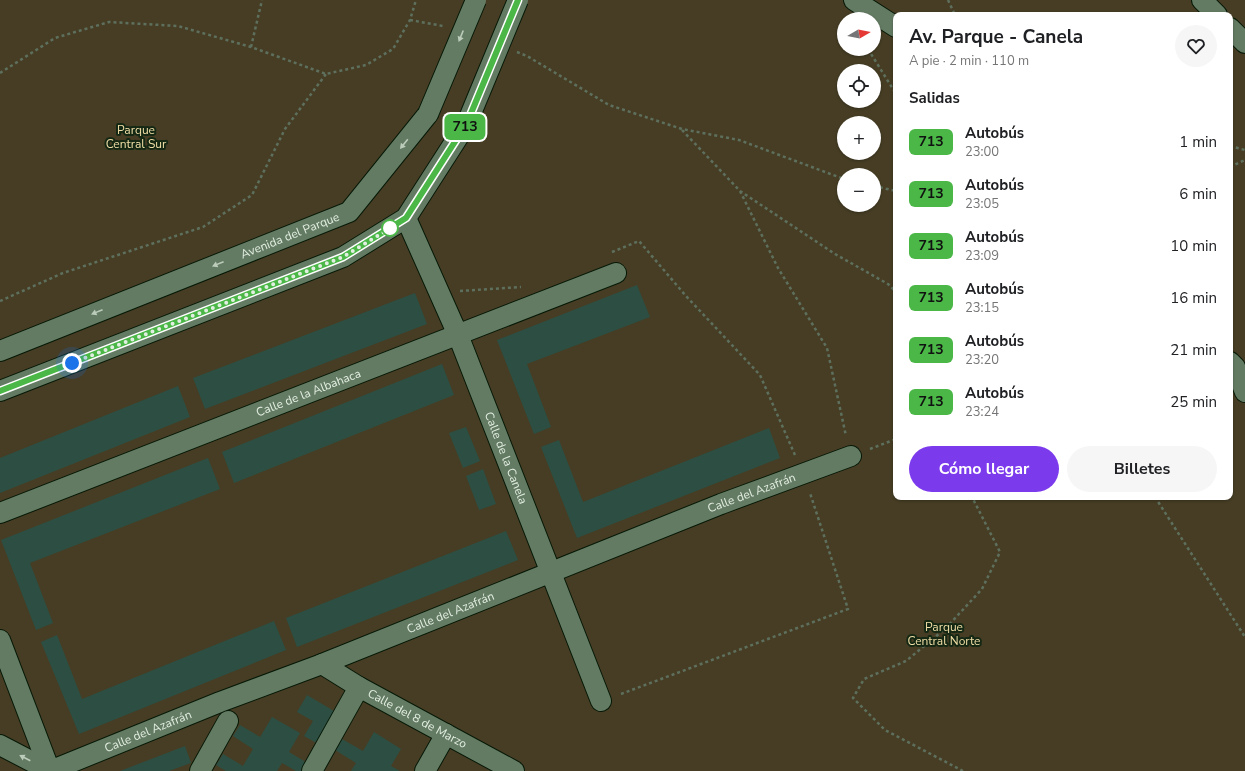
<!DOCTYPE html>
<html lang="es">
<meta charset="utf-8">
<style>
:root{--surface:#fff;--page:#f6f6f6;--text:#202124;--muted:#757577;--accent:#7c3aed}
body{margin:0;font-family:"Nunito Sans",sans-serif;background:var(--page);color:var(--text);height:100vh;display:flex;flex-direction:column;font-size:15px;white-space:nowrap}
*{box-sizing:border-box;margin:0}
p{font-size:13px;color:var(--muted)}
.icon{flex:none;width:22px;height:22px;fill:none;stroke:currentColor;stroke-width:2;stroke-linecap:round;stroke-linejoin:round}
.map{position:relative;flex:1;overflow:hidden}
.panel{position:absolute;left:893px;top:12px;width:340px;height:488px;display:flex;flex-direction:column;background:var(--surface);border-radius:8px;box-shadow:0 1px 3px #0004}
.panel>*{flex:none}
.badge{padding:0 8px;border-radius:6px;font-size:14px;line-height:26px}
.needle{width:26px;rotate:80deg}
.controls{position:absolute;left:837px;top:12px;display:grid;gap:8px}
.controls a{display:grid;place-items:center;width:44px;height:44px;border-radius:50%;background:var(--surface);box-shadow:0 1px 3px #0004;font-size:20px}
.you{position:absolute;width:20px;height:20px;margin:-10px;border:3px solid #fff;border-radius:50%;background:#1a73e8;box-shadow:0 0 0 6px #1a73e833}
.map>.badge{position:absolute;translate:-50% -50%;box-shadow:0 0 0 2px #fff}
h2{padding:0 16px;font-size:15px;line-height:36px}
.round{display:grid;place-items:center;flex:none;width:42px;height:42px;border-radius:21px;background:var(--page)}
.head{display:flex;align-items:center;justify-content:space-between;height:68px;padding:0 16px}
h1{font-size:19px;font-weight:700;line-height:30px}
.primary-button{display:flex;gap:8px;margin-top:auto;padding:8px 16px}
.primary-button a{flex:1;height:46px;border-radius:24px;background:var(--accent);color:#fff;font-size:16px;font-weight:700;line-height:46px;text-align:center}
.primary-button a+a{background:var(--page);color:var(--text)}
ul{padding:0;list-style:none}
li{display:flex;align-items:center;gap:12px;height:52px;padding:0 16px}
li div{flex:1}
li b{display:block;font-size:15px}
li em{font-style:normal}
li .badge{min-width:44px;font-weight:700;text-align:center}
.map>svg:first-child{display:block}
.green{fill:#463d24;fill-rule:evenodd}
.building{fill:#2d4f43}
.lines{fill:none;stroke-linecap:round;stroke-linejoin:round}
.street-casing{stroke:#061907;stroke-width:22}
.path{stroke:#5e705d;stroke-width:2.5;stroke-dasharray:3 3;stroke-linecap:butt}
.street{stroke:#647b63;stroke-width:20}
.street-bridge-casing{stroke:#061907;stroke-width:22;stroke-linecap:butt}
.street-bridge{stroke:#647b63;stroke-width:20}
.oneway{fill:#bcccbb}
.line-casing{stroke:#fff;stroke-width:9}
.line{stroke:#4ab747;stroke-width:6}
.walk{stroke:#e2eee1;stroke-width:4;stroke-dasharray:0 7.2}
.stop-dot{fill:#fff;stroke:#4ab747;stroke-width:2}
.labels{text-anchor:middle;dominant-baseline:central;stroke-width:4;stroke-linejoin:round;paint-order:stroke}
.park-label{font-size:12px;fill:#f2dfa7;stroke:#142814}
.street-label{font-size:12px;fill:#e2eee1;stroke:#142814}
</style>
<div class="map">
<svg width="1245" height="771" viewBox="0 0 1245 771">
<rect width="100%" height="100%" fill="#1e321d"/>
<!-- green -->
<path class="green" d="M0,0h1245v771h-1245zM896,15h334v482h-334zM844,19h30v30h-30zM844,71h30v30h-30zM844,123h30v30h-30zM844,175h30v30h-30z"/>
<!-- building -->
<path class="building" d="M637,285l13,32 -123,47 24,63 -17,7 -37,-94z
M415,293l12,31 -222,85 -12,-31z
M442,364l12,31 -220,88 -12,-31z
M178,386l12,31 -190,76v-35z
M466,427l14,34 -17,7 -14,-35z
M769,428l11,30 -203,80 -36,-91 18,-7 24,62z
M208,458l12,31 -190,74 23,60 -17,7 -35,-90z
M483,469l13,35 -17,6 -13,-34z
M506,531l12,29 -221,87 -11,-29z
M274,621l12,29 -207,84 -38,-92 16,-7 25,64z
M307,695l32,19 -19,31 -16,-9 9,-15 -16,-9z
M272,717l28,16 -11,19 20,12 -4,7h-9l-14,-8 -5,8h-51l-10,-6 7,-11 20,12 10,-17 -20,-13 7,-11 20,12z
M374,732l27,17 -10,17 9,5h-49l5,-8 -21,-13 7,-11 21,12z
M185,746l6,17 -22,8h-49z"/>
<g class="lines">
<defs>
<g id="street">
<path d="M854,0l42,27"/>
<path d="M1202,0l15,15"/>
<path d="M1230,28l15,15"/>
<path id="s1" d="M406,218l52,117 143,366"/>
<path id="s2" d="M0,351l349,-139 79,-98"/>
<path d="M1230,362l5,5 10,25"/>
<path d="M0,391l343,-134 63,-39 61,-95"/>
<path id="s3" d="M0,513l616,-240"/>
<path id="s4" d="M0,640l50,131 170,-69 102,-38 399,-160 130,-48"/>
<path id="s5" d="M322,664l37,23 155,84"/>
<path d="M0,745l50,26"/>
<path d="M200,771l28,-50"/>
<path d="M312,771l47,-84"/>
<path d="M425,771l21,-37"/>
</g>
</defs>
<!-- street casing -->
<use href="#street" class="street-casing"/>
<!-- path -->
<path class="path" d="M948,0l7,15
M410,20l33,6
M251,47l11,-47
M868,49l28,45
M517,52l10,4 82,49 73,24 57,11 105,39
M0,73l55,-35 54,-16 69,4 73,21 75,27 40,-9 27,-16 17,-29 6,-20
M682,130l58,61 95,63 53,30 8,8
M1230,146l15,4
M1230,167l15,-7
M874,186l22,5
M740,191l38,77 49,80 19,88
M612,252l27,-11 47,55 74,79 35,80
M460,291l61,-4
M0,301l63,-28 140,-46 49,-32 33,-66 41,-55
M870,449l26,-10
M1155,497l90,140
M621,694l227,-85 -38,-116
M963,771l-78,-41 -32,-32 11,-19 42,-18 40,-33 36,-39 18,-37 -28,-55"/>
<!-- street -->
<use href="#street" class="street"/>
<defs>
<path id="street-bridge" d="M428,114l48,-114
M467,123l51,-123"/>
</defs>
<!-- street-bridge casing -->
<use href="#street-bridge" class="street-bridge-casing"/>
<!-- street-bridge -->
<use href="#street-bridge" class="street-bridge"/>
</g>
<!-- one-way arrows -->
<defs><path id="oneway-solid" d="M-6-.8H1V-3.2L6.5 0L1 3.2V.8H-6Z"/></defs>
<g class="oneway">
<use href="#oneway-solid" transform="translate(461 36) rotate(112)"/>
<use href="#oneway-solid" transform="translate(404 144) rotate(129)"/>
<use href="#oneway-solid" transform="translate(218 264) rotate(158)"/>
<use href="#oneway-solid" transform="translate(97 312) rotate(158)"/>
<use href="#oneway-solid" transform="translate(25 758) rotate(-153)"/>
</g>
<g class="lines">
<defs>
<path id="line" d="M0,391l343,-134 63,-39 61,-95 51,-123"/>
</defs>
<!-- line casing -->
<use href="#line" class="line-casing"/>
<!-- line -->
<use href="#line" class="line"/>
<!-- walk -->
<path class="walk" d="M72,363l271,-106 51,-31 -4,2"/>
</g>
<!-- markers -->
<circle class="stop-dot" cx="390" cy="228" r="8"/>
<g class="labels">
<!-- park labels -->
<g class="park-label">
<text x="136" y="130">Parque<tspan x="136" dy="14">Central Sur</tspan></text>
<text x="944" y="627">Parque<tspan x="944" dy="14">Central Norte</tspan></text>
</g>
<!-- street labels -->
<g class="street-label">
<text stroke="none"><textPath href="#s2" startOffset="312">Avenida del Parque</textPath></text>
<text stroke="none"><textPath href="#s3" startOffset="331">Calle de la Albahaca</textPath></text>
<text stroke="none"><textPath href="#s1" startOffset="260">Calle de la Canela</textPath></text>
<text stroke="none"><textPath href="#s4" startOffset="895">Calle del Azafrán</textPath></text>
<text stroke="none"><textPath href="#s4" startOffset="571">Calle del Azafrán</textPath></text>
<text stroke="none"><textPath href="#s5" startOffset="110">Calle del 8 de Marzo</textPath></text>
<text stroke="none"><textPath href="#s4" startOffset="246">Calle del Azafrán</textPath></text>
</g>
</g>
</svg>
<div class="controls">
<a><svg class="needle" viewBox="-14 -14 28 28"><path d="M0-13l5 13h-10z" fill="#e53935"/><path d="M0 13l5-13h-10z" fill="#757577"/></svg></a>
<a><svg class="icon" aria-label="locate" viewBox="0 0 24 24"><circle cx="12" cy="12" r="6"/><path d="M12 2v4M12 18v4M2 12h4M18 12h4"/></svg></a>
<a>+</a>
<a>−</a>
</div>
<div class="you" style="left:72px;top:363px"></div>
<b class="badge" style="left:465px;top:127px;background:#4ab747;color:#111">713</b>
<section class="panel">
<div class="head"><div><h1>Av. Parque - Canela</h1><p>A pie · 2 min · 110 m</p></div><a class="round"><svg class="icon" aria-label="heart" viewBox="0 0 24 24"><path d="M12 20l-8-8c-3-5 5-10 8-4 3-6 11-1 8 4z"/></svg></a></div>
<h2>Salidas</h2>
<ul>
<li><span class="badge" style="background:#4ab747;color:#111">713</span><div><b>Autobús</b><p>23:00</p></div><em>1 min</em></li>
<li><span class="badge" style="background:#4ab747;color:#111">713</span><div><b>Autobús</b><p>23:05</p></div><em>6 min</em></li>
<li><span class="badge" style="background:#4ab747;color:#111">713</span><div><b>Autobús</b><p>23:09</p></div><em>10 min</em></li>
<li><span class="badge" style="background:#4ab747;color:#111">713</span><div><b>Autobús</b><p>23:15</p></div><em>16 min</em></li>
<li><span class="badge" style="background:#4ab747;color:#111">713</span><div><b>Autobús</b><p>23:20</p></div><em>21 min</em></li>
<li><span class="badge" style="background:#4ab747;color:#111">713</span><div><b>Autobús</b><p>23:24</p></div><em>25 min</em></li>
</ul>
<div class="primary-button"><a>Cómo llegar</a><a>Billetes</a></div>
</section>
</div>
